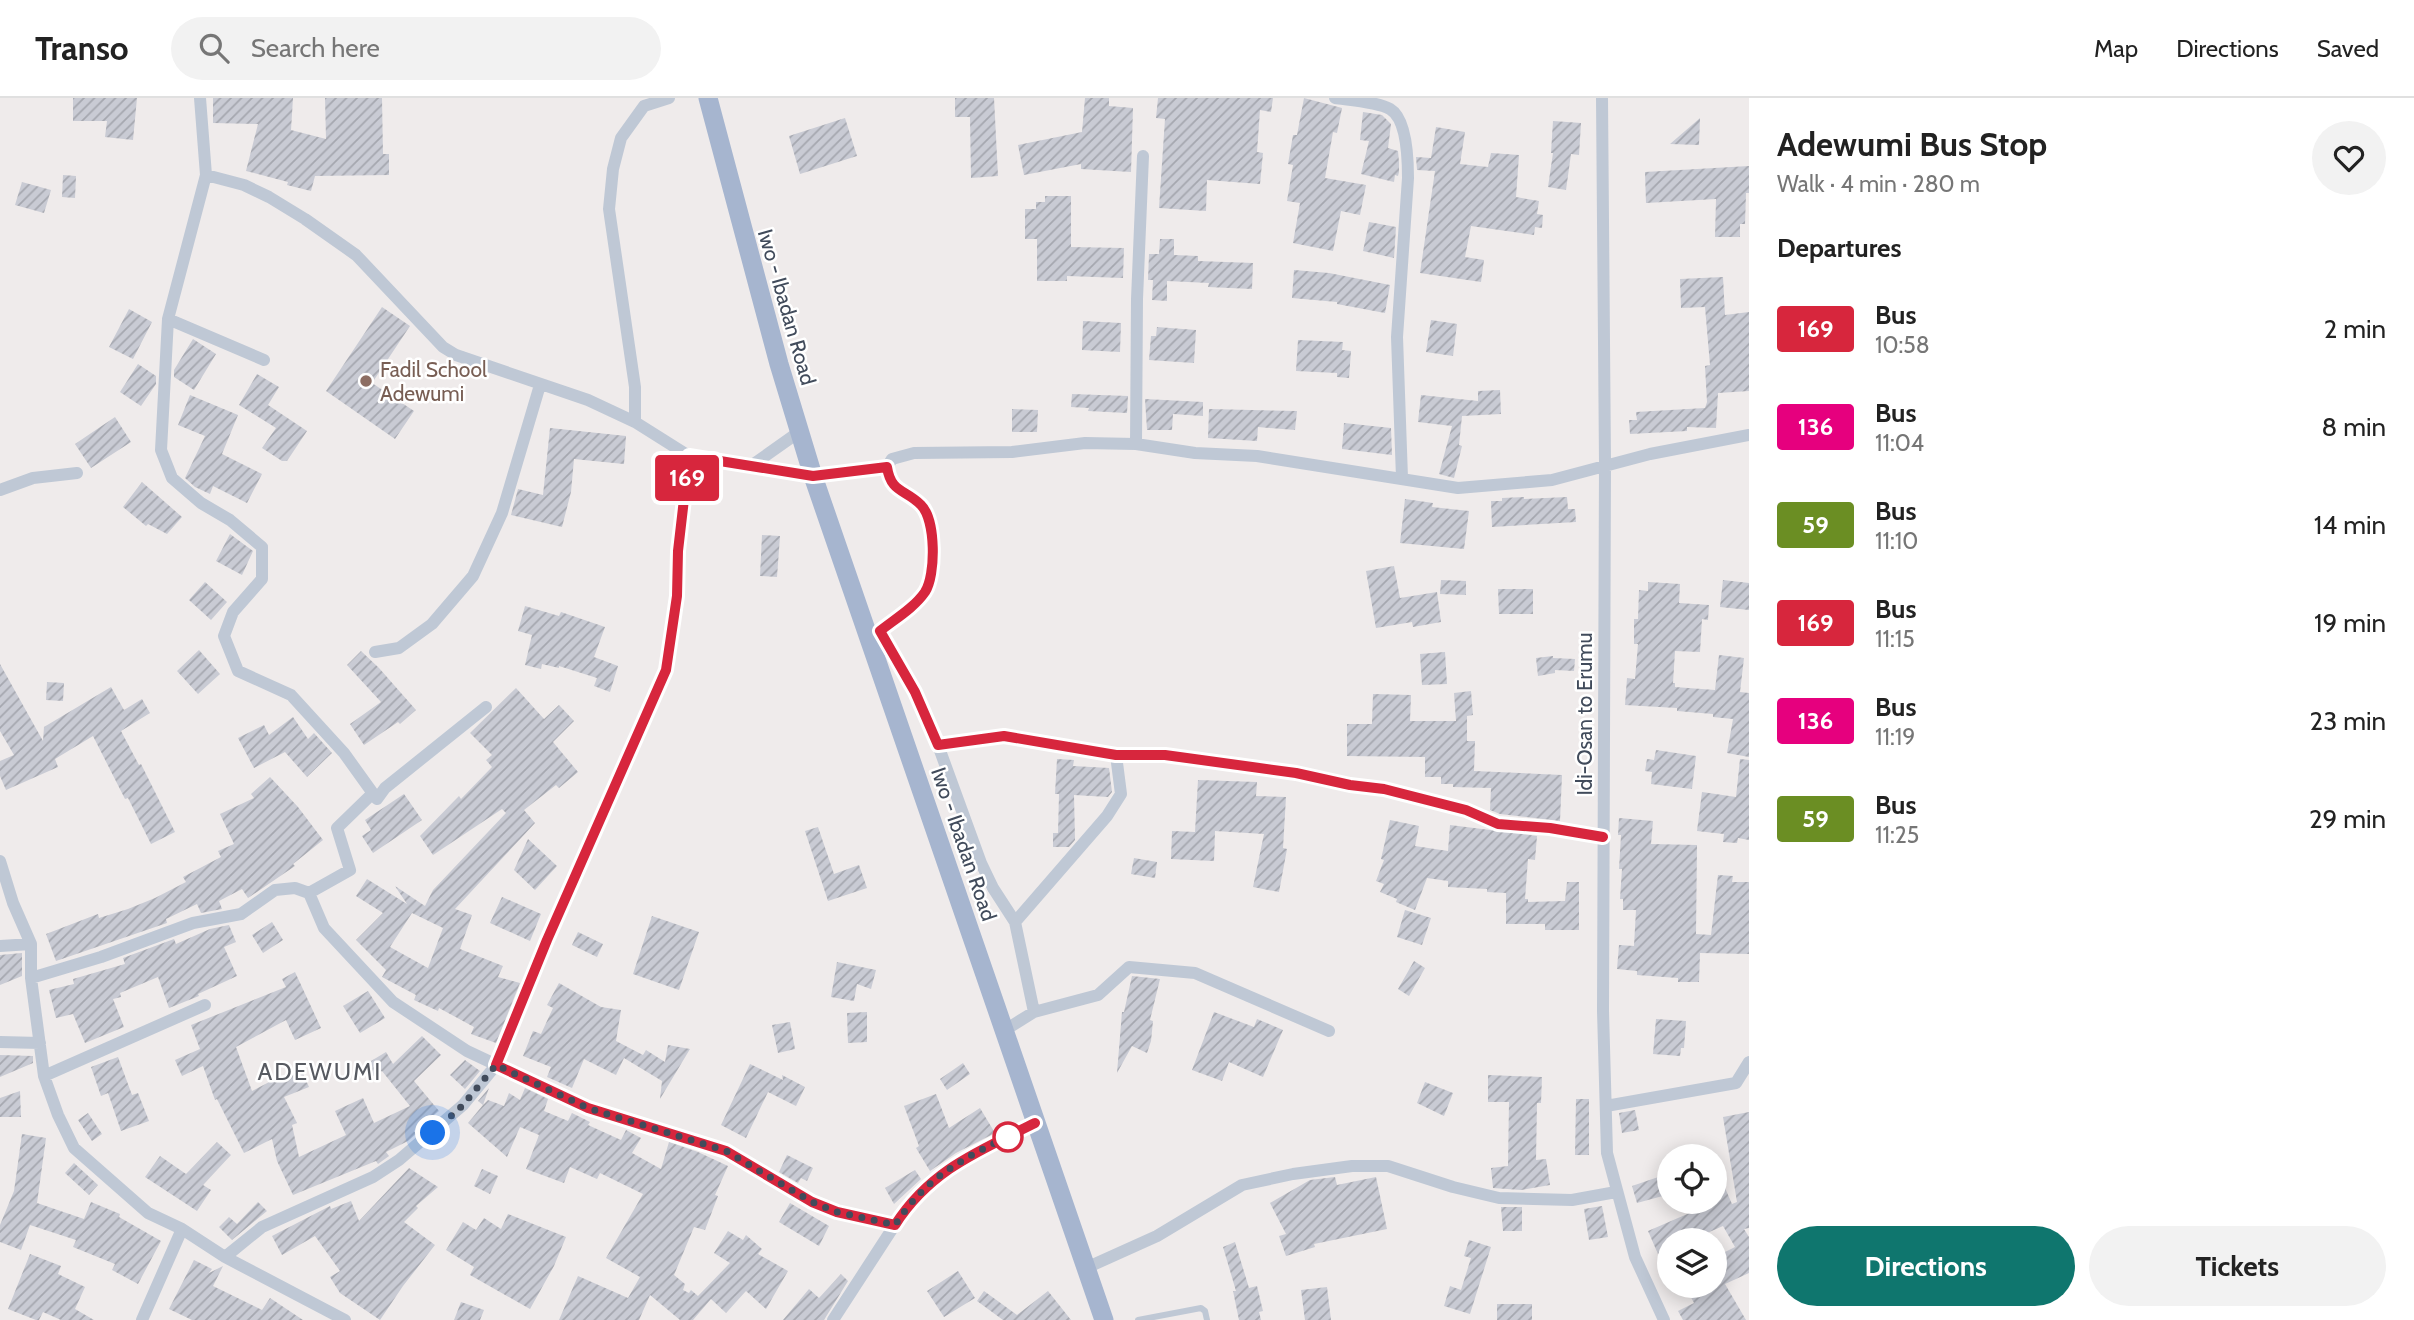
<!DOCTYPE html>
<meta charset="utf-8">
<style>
:root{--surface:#fff;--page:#f2f2f2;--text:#222;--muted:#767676;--line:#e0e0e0;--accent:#0f766e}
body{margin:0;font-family:Cabin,sans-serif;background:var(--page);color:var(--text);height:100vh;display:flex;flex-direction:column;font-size:26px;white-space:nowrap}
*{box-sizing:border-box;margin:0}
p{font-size:23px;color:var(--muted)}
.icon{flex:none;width:38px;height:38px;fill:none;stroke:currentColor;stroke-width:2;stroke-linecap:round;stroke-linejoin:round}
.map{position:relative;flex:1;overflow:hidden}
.details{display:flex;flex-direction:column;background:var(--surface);width:665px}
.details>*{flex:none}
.badge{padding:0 14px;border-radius:5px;font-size:24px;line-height:46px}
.fabs{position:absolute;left:1657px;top:1046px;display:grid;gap:14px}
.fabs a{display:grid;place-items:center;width:70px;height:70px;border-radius:50%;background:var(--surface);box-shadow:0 4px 18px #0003;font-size:35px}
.you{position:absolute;width:35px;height:35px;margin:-18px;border:5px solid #fff;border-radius:50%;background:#1a73e8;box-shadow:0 0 0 10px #1a73e833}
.map>.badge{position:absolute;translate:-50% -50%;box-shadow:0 0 0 4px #fff}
h2{padding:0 28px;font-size:26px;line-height:63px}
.round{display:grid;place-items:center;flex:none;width:74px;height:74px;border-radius:37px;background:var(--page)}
.overview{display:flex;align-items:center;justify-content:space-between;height:119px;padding:0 28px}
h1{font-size:33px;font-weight:700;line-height:52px}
.primary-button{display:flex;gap:14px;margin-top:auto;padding:14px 28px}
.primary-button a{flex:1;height:80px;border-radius:42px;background:var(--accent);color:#fff;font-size:28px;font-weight:700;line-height:80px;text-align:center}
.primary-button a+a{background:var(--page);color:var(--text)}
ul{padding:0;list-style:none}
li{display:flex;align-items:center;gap:21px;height:98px;padding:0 28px}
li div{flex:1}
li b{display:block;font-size:26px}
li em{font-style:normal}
li .badge{min-width:77px;font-weight:700;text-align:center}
header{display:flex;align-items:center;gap:42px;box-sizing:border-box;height:98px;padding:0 35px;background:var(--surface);border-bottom:2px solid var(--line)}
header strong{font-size:33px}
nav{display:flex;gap:38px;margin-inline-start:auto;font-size:24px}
.search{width:490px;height:63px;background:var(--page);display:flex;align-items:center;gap:18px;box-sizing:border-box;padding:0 24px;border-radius:38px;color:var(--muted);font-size:26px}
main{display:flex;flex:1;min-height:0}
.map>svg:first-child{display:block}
.building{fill:url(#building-hatch);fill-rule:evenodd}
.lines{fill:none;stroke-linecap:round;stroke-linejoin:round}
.service{stroke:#bfc8d5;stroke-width:6}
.minor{stroke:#bfc8d5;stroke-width:12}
.primary{stroke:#a6b5cf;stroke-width:19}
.line-casing{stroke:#fff;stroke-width:16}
.line{stroke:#d7263d;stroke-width:10}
.walk{stroke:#414b5b;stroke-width:7;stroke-dasharray:0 12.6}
.education-dot{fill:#8d6e63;stroke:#fff;stroke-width:2.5}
.stop-dot{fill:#fff;stroke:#d7263d;stroke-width:3.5}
.labels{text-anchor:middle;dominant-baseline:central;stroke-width:5;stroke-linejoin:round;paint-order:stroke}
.street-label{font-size:21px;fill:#414b5b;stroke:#fff}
.education-label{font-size:21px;fill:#785e54;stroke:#fff;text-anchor:start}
.quarter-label{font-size:24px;letter-spacing:2px;fill:#575a61;stroke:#fff}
</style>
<header>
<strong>Transo</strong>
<div class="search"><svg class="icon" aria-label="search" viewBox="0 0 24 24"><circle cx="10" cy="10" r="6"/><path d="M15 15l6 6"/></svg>Search here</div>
<nav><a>Map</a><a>Directions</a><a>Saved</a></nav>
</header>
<main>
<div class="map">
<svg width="1749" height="1222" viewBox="0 0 1749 1222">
<defs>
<pattern id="building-hatch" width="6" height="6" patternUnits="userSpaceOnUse" patternTransform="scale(1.75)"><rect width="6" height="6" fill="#c9cbd4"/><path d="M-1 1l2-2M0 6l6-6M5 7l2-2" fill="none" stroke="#a5a7af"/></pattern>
</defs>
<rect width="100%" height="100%" fill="#efebeb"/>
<!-- building -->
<path class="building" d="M73,0h64l-4,42 -28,-3 2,-16h-34z
M213,0h80l-2,32 35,9 -1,-41h57l1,56h6v21l-74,1 -4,15 -24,-6 1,-3 -42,-11 12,-47 -45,-1z
M955,0h39l4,78 -27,2 -1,-61h-15z
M1085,0h24v8l24,2 -2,64 -50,-3v-5l-57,11 -6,-30 64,-13z
M1158,0h115l-2,14 -11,-2 -3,42 6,1 -3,31 -53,-4 -1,31 -47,-3 6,-89 -9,-1z
M1304,0l38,10 -5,25 -4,-1 -8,46 41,7 -6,30 -19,-4 -8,40 -40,-8 7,-40 -13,-2 6,-36 -5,-1 5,-29h4z
M1363,14l19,3 9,9 -3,24 10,3 1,11v10l-1,4 -3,-1 -1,7 -33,-8 8,-33 -9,-1z
M845,20l12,38 -57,18 -11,-38z
M1700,20l-1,27 -29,-1z
M1553,23l28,2 -2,32 -8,-1 -5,36 -18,-3 5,-34h-2z
M1436,29l29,5 -5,32 28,3 3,-14 28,2 -3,42 23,4 -2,13 6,1 -1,13 -7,-1 -1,8 -63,-9 -6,31 19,3 -3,22 -61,-9 15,-102 -18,-1 -1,-13 15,1z
M1749,68v27h-3l-1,31h-5v13h-25l1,-38 -70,4 -1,-31z
M63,77l13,1 -1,22 -13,-1z
M22,84l29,8 -7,23 -29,-8z
M1045,98h26v51l53,1 -1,30 -56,-2v5h-30v-42h-12v-30h11v-7h9z
M1369,124l27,5 -2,31 -31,-7z
M1160,141h14v16l24,1v5l55,2 -1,26 -44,-2 1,-4 -42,-2v20l-15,-1 1,-20h-5l1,-26h10z
M1294,172l35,3 61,12 -5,28 -48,-9v-2l-45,-4z
M1723,179l2,38 24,-3v79l-31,2 -2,35 -29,-1v4l-57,3 -1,-14h8l-1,-8 69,-4 2,-6 -2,-36 5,-1 -5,-58 -24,1 -1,-29z
M382,209l28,19 -38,57 42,28 -19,28 -69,-48z
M129,211l23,13 -19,37 -24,-12z
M1431,222l26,4 -4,32 -27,-4z
M1083,223l38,2 -1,29 -38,-2z
M1157,229l39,3 -2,33 -45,-3 2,-24h5z
M193,241l23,15 -22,36 -20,-13v-7z
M1298,242l45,2 -1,8 9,1 -2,27 -12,-1v-4l-41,-2z
M138,266l18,12v8l-15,22 -21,-14z
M257,276l22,13 -11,18 39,26 -20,30h-5l-20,-13 14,-20 -37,-23z
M1500,292l1,24 -39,2 -3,29 3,1 -8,32 -15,-4 13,-48 -34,-4 3,-27 57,6v-10z
M1072,296l56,2 -1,17 -39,-2 1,-3 -18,-1z
M190,297l48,20 -16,39 40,20 -15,29 -34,-17 -3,8 -15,-7 -10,-9 20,-42 -27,-11z
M1145,301l58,3v14l-30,-2 -1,16h-25z
M1012,311l26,1 -1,22h-25z
M1209,311l88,2 -2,19 -37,-3 -1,14 -49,-3z
M115,319l16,25 -40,26 -16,-24z
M1344,325l47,5 1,27 -50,-6z
M550,330l76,8 -2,28 -50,-5 -3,33 -9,35 -51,-12 7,-26 25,6z
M142,384l40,35 -15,17 -19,-10 -2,2 -23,-19z
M1524,399v2l43,-2 1,12h7l1,13 -84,5 -1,-26h11v-3z
M1405,401l28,4 -1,4 37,4 -5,38 -64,-6z
M230,436l23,17 -11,24 -26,-14z
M762,437l18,1 -3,41 -17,-1z
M1394,468l6,32 37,-6 4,30 -28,5 -1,-5 -36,6 -10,-57z
M1441,482l25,1v14l-26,-1z
M1723,482l26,3v27l-29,-3z
M205,484l22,20 -16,18 -22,-20z
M1648,484l32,2 -1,19 30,2 -1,15 -6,-1 -2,33 -25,-1 -2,32h2v4l40,3 4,-35 25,3 -4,34 9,1v64l-22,-4 6,-34 -20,-2v-3l-36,-3v-3l-52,-3 2,-27 8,1 3,-35h-4v-25h4l1,-29 9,1z
M1498,491h35v25h-34z
M525,508l34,10 2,-4 44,15 -11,30 24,9 -8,26 -16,-6 3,-8 -38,-12v2l-17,-4 -1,5 -16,-4 7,-30 -14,-4z
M199,552l21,24 -22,20 -21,-23z
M361,553l18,17 37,42 -16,14 -2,-2 -34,23 -14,-21 31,-22 -34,-37z
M1445,554l2,32 -25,1 -2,-31z
M1553,558v2l22,1 -1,12 -19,-1v3l-17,3 -2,-18z
M0,566l43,77 1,-14 67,-40 13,23 18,-11 8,14 -29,18 18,34 2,-1 34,68 -24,12 -23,-46 -3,1 -32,-63 -38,23 3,8 -52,23 -6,-14v-15l14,-6 -14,-24z
M47,584l17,1 -1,18 -17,-1z
M516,590l28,31 15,-14 15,16 -21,21 25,30 -19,16 -3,-3 -32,25 11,13 -80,86 17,6 -12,34 43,17 -5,11 22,6 -24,60 -25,-9 3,-7 -35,-19 -1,3 -24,-11 2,-5 -34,-18 4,-7 -30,-30 27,-27 -27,-17 11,-17 40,25 -12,-18 30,20 8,-16 73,-77 -4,-4 -69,46 -13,-19 39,-40 2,3 31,-32 -6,-7 6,-5 -22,-22zM412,815l31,15 -15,40 -38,-21z
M1471,593l2,24 -6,1v25h8l-1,30 88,4 -2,46 -60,-7 -10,-4 1,-22 -38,-1v-3h-12v-7h-16v-20l-78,-1v-32h25l1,-30 38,1 -1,26h46l-2,-28z
M293,619l15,22 6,-6 18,20 -25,24 -22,-25 -31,16 -16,-30 26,-13 5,10z
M1656,652l40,6 -4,33 -41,-5 1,-12 -7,-1 2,-12 7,1z
M1057,661l17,1 -1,6 36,2 3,24 -4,5 -34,-2 1,45 -6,7h-16v-14h5l1,-39h-4z
M1740,661l9,1v80l-11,-2 -1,5 -14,-1 1,-8 -27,-3 5,-39 34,5z
M270,679l28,30 25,33 -30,24 2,2 -47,32 -6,-9 -23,12 3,8 -21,4 -4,-9 -31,15 1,4 -111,38 -10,-27 52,-20 1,4 29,-9 27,-11 31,-16 -3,-5 38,-20 -3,-6 16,-7 -14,-30 34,-16 -3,-4z
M1198,682l59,2 -1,14 30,1 -3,51 4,1 -8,43 -26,-5 11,-53 -49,-3 -1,30 -43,-2 1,-28 23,1z
M404,696l18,26 -49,33 -11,-17 9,-6 -6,-10z
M1619,720l34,3 -2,23 46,1 -1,89 15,1 7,-60 15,1 -1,6h17v72l-49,-1 -1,29h-21v-4l-41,-3v-4l-20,-2 2,-24 15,1 2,-36h-13v-11h-3l2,-30h-3l2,-34h-3z
M1390,722l29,6 -4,20 33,5 2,-26 87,11 -2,24 -7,-1 -3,40h3v3l37,-1 2,-19h12v48h-34v-6h-39v-31l-19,-1v-3l-39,-2v-6l-21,-3 -12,32 -19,-8 1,-3 -17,-7 4,-8 -8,-3 8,-21 -3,-1z
M818,729l16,47 25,-9 8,23 -39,13 -23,-70z
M528,741l29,27 -22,24 -21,-20z
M1134,760l23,4 -2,16 -24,-4z
M502,799l39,17 -11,27 -40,-18z
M1405,812l26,8 -9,27 -25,-8z
M652,818l47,16 -20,58 -46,-16z
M272,824l11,18 -20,13 -11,-18z
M229,827l7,17 -12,5 13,29 -39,18 1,2 -30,12 -11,-31 -38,16 1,4 -8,2 11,28 -39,16 -12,-29 -17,4 -7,-28 25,-6 -1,-5 52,-15 -2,-6 51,-19 2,5 34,-15z
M578,834l25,12 -6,13 -25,-12z
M22,855v23l-22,9v-30z
M1414,863l11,7 -16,28 -11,-7z
M837,864l39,8 -5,19 -14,-5 -3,17 -23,-4z
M295,874l26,56 -26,12 -9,-20 -50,27 16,44 23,-12 1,3 26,-11 7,16 -25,10 13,26 -5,2 7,32 47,-22 -11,-24 28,-13 11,25 36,-17 -28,-35 -14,8 -7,-12 25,-15 7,12 29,-28 19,19 -27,26 25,30 -25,20 2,3 -8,7 -22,11 3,4 -11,8 -2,-3 -83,34 -16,-34 -5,-22 -28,14 -27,-54 -2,1 -12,-34 -21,10 -7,-16 25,-11 -9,-24 95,-38 -4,-8z
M1132,878l28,3 -10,41 3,1 -2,20 -4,12 -15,-7 -15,27 5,-61h2z
M559,885l42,24 20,3 -5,31 27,14 3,-5 19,12 3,-17 22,4 -30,50 2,-18 -38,-23 -8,17 -32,-16 -12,29 -25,-11 4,-10 -28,-11 10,-25 8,3 12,-26 -6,-3z
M368,893l17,27 -25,15 -17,-27z
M867,914v30l-19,1 -1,-30z
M1214,914l40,15 3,-8 26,11 -20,47 -34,-15 -7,19 -30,-11z
M1656,921l30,2 -2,27h-3l-1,8 -27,-2z
M790,924l5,27 -17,4 -6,-28z
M0,957l33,1v7l-33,14z
M118,959l14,38 6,-2 11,28 -28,10 -13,-38 -7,3 -10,-29z
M465,962l15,11 -15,18 -15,-14z
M963,965l7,11 -23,16 -7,-11z
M750,966l33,16 -1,-5 23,12 -9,19 -28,-14 -22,46 -25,-13z
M1488,977l54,2 -1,26h-4l-1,57 10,-1 4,26 -29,5 -28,-2 -2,-20 17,-2 1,-64h-21z
M1425,984l28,11 -9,23 -27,-13z
M489,990l-6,17 5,-5 16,6 5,-13 11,7 5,-12 23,11 -4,12 24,10 4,-8 18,9 -2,3 33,15 5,-10 15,8 -9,15 29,16 8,-27 29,10 30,14 -13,29 3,1 -13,34 -11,-3 -20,48 11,9 -2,6 6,3 2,-3 7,6 32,-33 -16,-10 14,-22 15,9 3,-5 16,14 -4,5 30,17 -22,38 -20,-18 -20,22 -15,-14 -18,21h-13l-30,-25 -11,25h-80l19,-44 50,22 12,-21 -34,-19 37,-64 -43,-21 -3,6 -27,-12 -6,16 -38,-14 13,-34 -19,-8 -13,30 -39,-34 15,-18 -5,-4z
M20,993l1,26h-21v-19z
M936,996l13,34 31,-20 15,25 -39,20 -26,18 -14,-23 3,-2 -15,-40z
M1576,1001h13v56h-14z
M1635,1012l4,20 -17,3 -3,-20z
M1749,1014v116l-5,1 5,8v36l-24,11 21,36h-63l-5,-9 16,-8 -9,-17h30v-29l20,-10 -12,-21 -34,15h-19v7l-12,6 -10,-23 67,-29v-37l17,39 5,-2 -14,-85z
M88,1015l14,21 -10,7 -14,-21z
M22,1036l24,4 -9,65 47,16 7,-17 29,12 -1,3 42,24 -23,43 -26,-14 3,-6 -42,-17 3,-7 -46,-15 -9,25 -21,-8v-17l14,-34z
M217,1044l14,13 -28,30 8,5 -14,21 -52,-34 15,-21 26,18z
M787,1057l26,13 -6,13 -6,-3 -3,5 -19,-11z
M74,1065l24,22 -9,10 -24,-22z
M409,1070l29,19 -22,19 2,2 -14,14 31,23 -32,41 -23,34 -40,-27 -10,-16 10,-6 -25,-35 -33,19 -10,-19 58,-30 1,3 20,-8 8,20z
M482,1071l16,7 -8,18 -16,-8z
M915,1072l6,9 -27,25 -9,-16z
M1670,1075v21l-33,9 -5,-17z
M1335,1079l2,8 39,-8 11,52 -73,15 1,3 -29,9 -7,-20 7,-2 -16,-31 40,-23z
M258,1104l9,9 -35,29 -13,-13 10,-10 8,7z
M790,1105l39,23 -10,20 -40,-24z
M1602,1108l6,31 -19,3 -5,-31z
M1501,1109h21v24h-19z
M508,1116l58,23 -12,29 -24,43 -60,-34 4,-8 -28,-17 17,-28 13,8 8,-12 17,11z
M1469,1142l22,7 -21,67 -26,-8 6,-20 11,4 10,-32 -7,-2z
M1235,1144l14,46 8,-2 6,25 -4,1 2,8h-22l-6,-29h3l-13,-44z
M30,1156l31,12 -3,8 27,13 -10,22 19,11h-33l-18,-8 -4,8h-3l-28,-11z
M194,1162l18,9 -3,4 14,-7 -10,20 49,24 8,-12 33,22h-111l-23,-11z
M958,1173l17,27 -31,19 -17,-26z
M841,1176l7,7 -24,39h-41l26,-31 10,9z
M1327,1189l4,33h-26l-4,-30z
M984,1193l33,24 31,-24 23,29h-68l-26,-19z
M461,1204l23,8 -4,10h-26z
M1497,1206h35v16h-35z"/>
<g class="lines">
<!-- service -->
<path class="service" d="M1138,1222l63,-12 4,3 2,9"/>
<!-- minor -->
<path class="minor" d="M200,0l6,77 -38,144 -7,131 11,28 29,25 29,17 32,27v32l-29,33 -9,24 14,35 53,24 53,58 33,46
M1335,0c14,2 43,4 55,11 17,10 18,51 18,69l-11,159 5,141
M1602,0l3,366 -2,547 4,142 28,104 29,63
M206,77l38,10 25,12 36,22 51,36 87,92 13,8 132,45 47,22 54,34 124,20 74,-9 5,-8 22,-6 98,-1 73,-9 51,1 59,9 62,3 201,32 94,-8 98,-26 99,-19
M168,221l96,41
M635,324v-35l-26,-178 4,-40 8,-31 23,-32 25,-8
M1136,346l1,-145 6,-143
M751,368l48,-34
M0,392l33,-12 44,-5
M880,532l35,62 23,53 43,118 12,25 22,34 19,90
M874,535c15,-7 47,-30 53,-45 5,-14 5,-28 5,-43 0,-10 1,-22 -4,-31 -12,-23 -36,-15 -41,-47
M375,554l24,-4 33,-24 41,-48 29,-63 38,-128
M938,647l66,-9 112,19h49l131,18 54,12 34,4 82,21 32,13 52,5 53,9
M0,763l13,42 18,41v34l13,98 14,39 16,33 74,65 34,16 43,28 120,63
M309,795l41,-23 -13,-42 35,-34 5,5 8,-11 101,-81
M1015,824l92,-106 14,-22 -5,-39
M0,848l31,-2
M31,880l70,-21 92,-34 48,-9 34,-24 20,-2 14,5 15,35 69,74 74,49 121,57 138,43 86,51 25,10 58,13
M1005,932l29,-18 64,-17 31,-28 66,6 134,58
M0,944l40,1
M44,978l161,-71
M1606,1008l130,-23 13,-21
M225,1159l37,-30 111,-50 26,-17 64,-55 34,-41 50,-124 119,-270 11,-74 1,-45 11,-95
M1086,1170l71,-32 85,-51 51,-11 59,-8h36l65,21 46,11 73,2 44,-8
M142,1222l40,-91
M833,1222l76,-117 23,-23 29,-20 74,-37"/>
<!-- primary -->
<path class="primary" d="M708,0l71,266 34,112 291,844"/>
</g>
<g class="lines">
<defs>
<path id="line" d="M1035,1025c-56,28 -105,47 -140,102l-58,-13 -25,-10 -86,-51 -138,-43 -92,-43 51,-125 119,-270 11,-74 1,-45 11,-95 124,20 74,-9c4,26 18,22 34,38 15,15 15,70 4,87 -11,16 -30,27 -45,39l35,61 23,53 66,-9 112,19h49l131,18 54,12 34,4 82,21 32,14 52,4 53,9"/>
</defs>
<!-- line casing -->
<use href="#line" class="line-casing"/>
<!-- line -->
<use href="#line" class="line"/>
<!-- walk -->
<path class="walk" d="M433,1035l30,-28 33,-40 92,43 138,43 86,51 25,10 58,13c30,-47 67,-66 116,-90l-3,2"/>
</g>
<!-- markers -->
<circle class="education-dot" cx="366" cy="283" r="7"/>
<circle class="stop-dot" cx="1008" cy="1039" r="14"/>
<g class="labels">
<!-- street labels -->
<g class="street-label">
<text transform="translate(787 209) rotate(74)">Iwo - Ibadan Road</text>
<text transform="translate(1584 616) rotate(-90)">Idi-Osan to Erumu</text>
<text transform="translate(964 746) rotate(71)">Iwo - Ibadan Road</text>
</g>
<!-- education labels -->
<g class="education-label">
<text x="380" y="271">Fadil School<tspan x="380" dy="24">Adewumi</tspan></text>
</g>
<!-- quarter labels -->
<g class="quarter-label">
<text x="320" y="973">ADEWUMI</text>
</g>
</g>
</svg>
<div class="fabs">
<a><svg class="icon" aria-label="locate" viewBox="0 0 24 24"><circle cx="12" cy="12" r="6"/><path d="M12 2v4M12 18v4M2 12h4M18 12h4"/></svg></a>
<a><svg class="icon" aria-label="layers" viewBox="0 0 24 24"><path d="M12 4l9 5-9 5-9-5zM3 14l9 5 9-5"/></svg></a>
</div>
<div class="you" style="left:433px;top:1035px"></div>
<b class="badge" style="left:687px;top:380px;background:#d7263d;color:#fff">169</b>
</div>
<section class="details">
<div class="overview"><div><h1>Adewumi Bus Stop</h1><p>Walk · 4 min · 280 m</p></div><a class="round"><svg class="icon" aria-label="heart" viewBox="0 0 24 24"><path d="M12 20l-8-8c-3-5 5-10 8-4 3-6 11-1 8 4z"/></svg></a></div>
<h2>Departures</h2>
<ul>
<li><span class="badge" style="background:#d7263d;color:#fff">169</span><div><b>Bus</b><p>10:58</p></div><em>2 min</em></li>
<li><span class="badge" style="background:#e6007e;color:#fff">136</span><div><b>Bus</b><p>11:04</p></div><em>8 min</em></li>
<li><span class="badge" style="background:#6b8e23;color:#fff">59</span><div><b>Bus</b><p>11:10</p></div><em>14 min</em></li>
<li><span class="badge" style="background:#d7263d;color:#fff">169</span><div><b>Bus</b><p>11:15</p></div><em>19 min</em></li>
<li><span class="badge" style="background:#e6007e;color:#fff">136</span><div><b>Bus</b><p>11:19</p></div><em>23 min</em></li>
<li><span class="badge" style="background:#6b8e23;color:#fff">59</span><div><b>Bus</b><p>11:25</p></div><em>29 min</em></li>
</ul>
<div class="primary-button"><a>Directions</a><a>Tickets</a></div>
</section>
</main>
